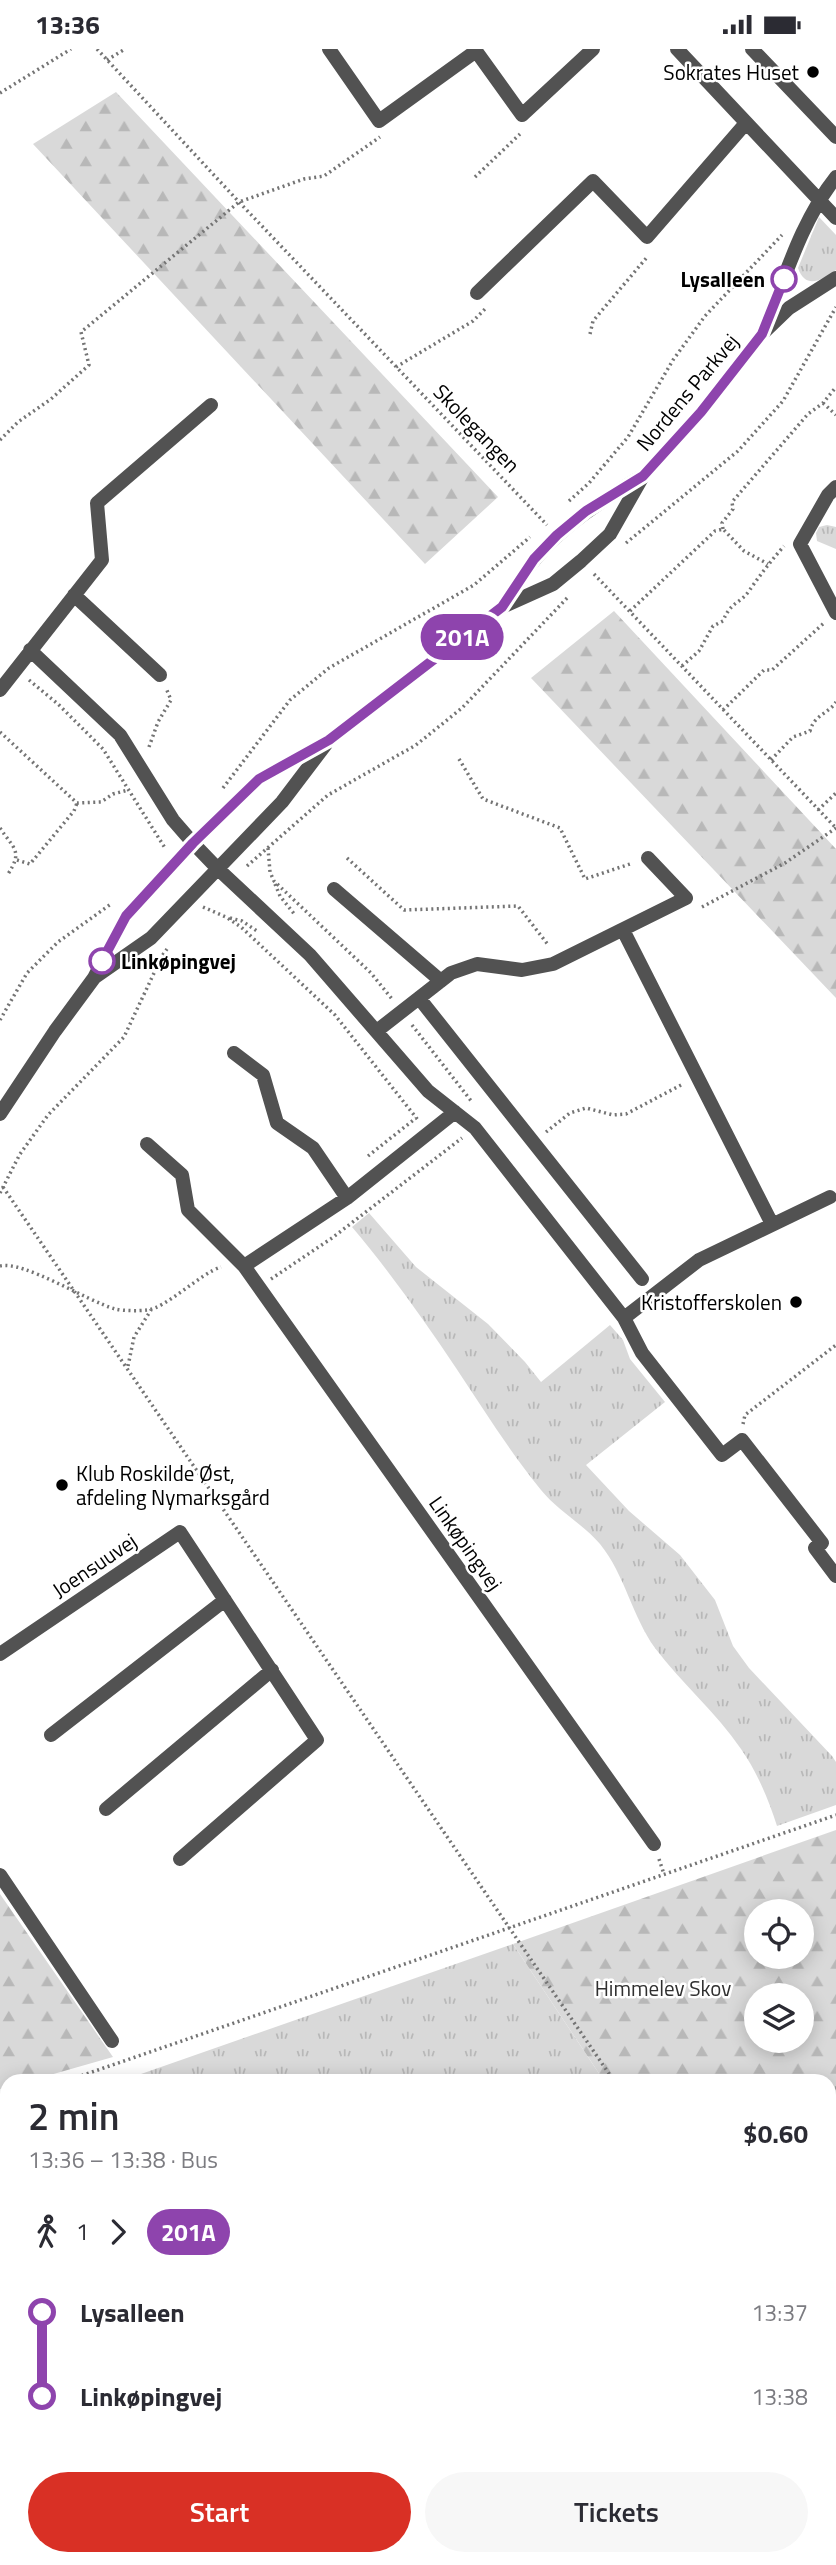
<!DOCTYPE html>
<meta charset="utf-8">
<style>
:root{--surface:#fff;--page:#f7f7f7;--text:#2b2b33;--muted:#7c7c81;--accent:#d93025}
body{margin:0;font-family:"Titillium Web",sans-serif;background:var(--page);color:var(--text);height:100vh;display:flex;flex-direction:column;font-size:26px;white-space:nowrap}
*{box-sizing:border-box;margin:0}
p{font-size:23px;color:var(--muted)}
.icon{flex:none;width:38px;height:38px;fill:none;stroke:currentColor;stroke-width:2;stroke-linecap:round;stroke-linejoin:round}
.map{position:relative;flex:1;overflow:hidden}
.details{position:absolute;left:0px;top:2025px;width:836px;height:492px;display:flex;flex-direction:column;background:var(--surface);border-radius:21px 21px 0 0;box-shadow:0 4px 18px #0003}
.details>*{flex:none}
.badge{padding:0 14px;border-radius:23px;font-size:24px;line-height:46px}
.fabs{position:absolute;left:744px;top:1850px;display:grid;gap:14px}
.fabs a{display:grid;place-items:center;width:70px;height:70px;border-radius:50%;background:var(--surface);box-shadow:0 4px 18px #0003;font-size:35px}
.map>.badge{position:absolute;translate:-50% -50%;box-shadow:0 0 0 4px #fff}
.legs{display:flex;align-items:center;gap:10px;height:77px;padding:0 28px;font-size:23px}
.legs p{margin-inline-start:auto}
.overview{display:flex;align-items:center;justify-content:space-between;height:119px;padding:0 28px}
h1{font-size:38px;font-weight:600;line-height:52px}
.cta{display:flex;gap:14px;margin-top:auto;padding:14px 28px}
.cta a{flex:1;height:80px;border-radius:42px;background:var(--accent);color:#fff;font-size:28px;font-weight:600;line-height:80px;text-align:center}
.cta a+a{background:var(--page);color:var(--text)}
ul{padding:0 28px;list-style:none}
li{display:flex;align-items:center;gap:24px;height:84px;font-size:26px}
li i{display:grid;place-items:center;width:10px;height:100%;margin:0 9px;background:currentColor}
li i::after{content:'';width:18px;height:18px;margin:-9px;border:5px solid;border-radius:50%;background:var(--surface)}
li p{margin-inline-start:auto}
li:first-child i{background:linear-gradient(#0000 50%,currentColor 0)}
li:last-child i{background:linear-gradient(currentColor 50%,#0000 0)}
.status{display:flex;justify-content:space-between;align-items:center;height:49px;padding:0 35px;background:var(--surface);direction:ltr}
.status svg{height:19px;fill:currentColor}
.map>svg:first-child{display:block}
.grass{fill:url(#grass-tufts)}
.forest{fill:url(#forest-firs);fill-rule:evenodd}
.wetland{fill:url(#wetland-marsh)}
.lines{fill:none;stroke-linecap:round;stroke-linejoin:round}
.path{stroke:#747474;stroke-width:3.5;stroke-dasharray:2 3.5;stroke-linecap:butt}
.minor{stroke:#525252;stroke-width:14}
.line-1-casing{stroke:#fff;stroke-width:16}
.line-1{stroke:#8e44ad;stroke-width:10}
.poi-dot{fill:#000;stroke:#fff;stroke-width:2.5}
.stop-1-dot{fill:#fff;stroke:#8e44ad;stroke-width:3.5}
.labels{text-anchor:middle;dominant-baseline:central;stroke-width:5;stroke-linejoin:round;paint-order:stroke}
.poi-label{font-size:21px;fill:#000;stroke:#fff;text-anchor:end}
.stop-label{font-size:21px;font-weight:bold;fill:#000;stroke:#fff;text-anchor:end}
.street-label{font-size:21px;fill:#000;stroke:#fff}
.park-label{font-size:21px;fill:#303030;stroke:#fff}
</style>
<div class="status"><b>13:36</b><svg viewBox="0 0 49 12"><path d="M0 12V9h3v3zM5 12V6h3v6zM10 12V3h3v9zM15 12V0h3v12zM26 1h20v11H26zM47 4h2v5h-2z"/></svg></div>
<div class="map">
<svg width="836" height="2516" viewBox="0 0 836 2516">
<defs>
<pattern id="grass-tufts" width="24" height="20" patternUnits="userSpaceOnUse" patternTransform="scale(1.75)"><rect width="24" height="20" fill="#d9d9d9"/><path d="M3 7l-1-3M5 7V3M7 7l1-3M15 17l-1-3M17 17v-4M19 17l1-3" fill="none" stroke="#b8b8b8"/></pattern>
<pattern id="forest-firs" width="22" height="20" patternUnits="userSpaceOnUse" patternTransform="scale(1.75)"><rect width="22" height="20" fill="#d9d9d9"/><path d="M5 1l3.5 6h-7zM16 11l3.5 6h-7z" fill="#b8b8b8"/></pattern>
<pattern id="wetland-marsh" width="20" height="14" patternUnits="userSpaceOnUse" patternTransform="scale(1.75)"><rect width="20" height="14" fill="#d9d9d9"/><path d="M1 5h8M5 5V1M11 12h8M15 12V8" fill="none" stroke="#b8b8b8"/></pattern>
</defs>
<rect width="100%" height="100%" fill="#fff"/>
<!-- grass -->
<path class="grass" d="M819,168l17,18v35c-13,9 -30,21 -38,-2z
M827,476l9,2v22l-19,-8 -1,-8 3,-6z
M369,1164l47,54 72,57 37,38 16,20 69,-57 13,15 7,19 35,43 -79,63 43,46 51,44 35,45 18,46 16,22 83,88 4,6v43l-59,21c-9,-28 -20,-54 -36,-77 -25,-37 -60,-66 -86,-101 -23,-32 -30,-73 -55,-104 -17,-20 -42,-33 -59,-54 -31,-38 -57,-80 -85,-122 -32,-48 -66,-96 -104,-141z
M513,1895l91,137h-483z
M7,2071v389l-7,-10v-376z
M41,2510h102l-2,6h-96z"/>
<!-- forest -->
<path class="forest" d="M116,43l382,405 -73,67 -392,-420z
M614,562l222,238v149l-305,-320z
M836,1781v359l-6,1v-109h-226l-91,-137zM756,1862h46v46h-46zM756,1946h46v46h-46z
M0,1845l113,163 -84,24h-22v6l-7,2z
M0,2450l7,10v50h34l4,6h-45z"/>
<!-- wetland -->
<path class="wetland" d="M836,2140v369l-30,7h-665l2,-6h687v-369z"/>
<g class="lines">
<!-- path -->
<path class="path" d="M97,0l142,153 308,323
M107,11l18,-11
M0,44l71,-44
M475,128l45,-43
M590,285l3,-13 55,-65
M396,318l77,-46 12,-12
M823,354l13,12
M0,391l18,-18 33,-23 38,-34 -8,-33 158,-130 65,-23 20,-3 56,-39
M569,452l20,-18 39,-46 45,-77 32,-44 77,-81
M723,480l-1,-6 11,-14 -1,-7 76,-88 15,-11 13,-16
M626,494l112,-92 45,-50 53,-94
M594,525l242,254
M630,562l85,-80 8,-2 21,22 24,13
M682,617l17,-15 14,-25 10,-5c8,-20 17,-17 26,-30 11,-16 22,-30 35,-45
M29,631l29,24 45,45 62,99
M723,661l41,-40h8l52,-47
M0,683l77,71 24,-1 12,-8 15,-4
M149,698l9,-25 13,-22 -5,-12
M459,710l24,40 77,29 25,51 48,-16
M771,711l22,-23 17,-6c4,-16 18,-17 26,-29
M223,739l67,-88 39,-32 145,-83 56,-48
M818,761l18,-17
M0,779c14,21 23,23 8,46
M268,799l2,24 4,9 97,92 21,26
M347,809l57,52 114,-4 31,40
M17,811l13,4 44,-53 3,-8
M247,817l81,-71 88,-50 46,-37 107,-112
M275,835l5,12 15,19
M203,858l23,10 15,10 94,88 83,105
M702,858l83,-44 51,-35
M230,869l12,3 15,10
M0,971l27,-47 31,-31 53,-38
M412,976l60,77
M546,1083l24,-19 16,-5 27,7 13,-1 57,-30
M368,1107l48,-38
M3,1138l611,894
M0,1144l20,-39 28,-39 76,-78 38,-81 5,-7
M0,1217c23,-6 87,35 115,43 9,2 23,2 32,1 18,-1 54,-37 74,-43
M271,1230l61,-41 130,-100
M128,1317l6,-29 17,-27
M743,1375l2,-9 91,-70
M659,1810l5,15
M66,2032l770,-266
M830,2040l6,-1
M0,2054l7,-2"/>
<!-- minor -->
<path class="minor" d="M329,0l50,72 97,-70 46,64 71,-66
M677,0l159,169
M752,0l84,88
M477,244l116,-112 54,56 99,-114
M764,281c21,-52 37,-109 72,-153
M836,438l-8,8 -28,49 36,69
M74,546l86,80
M503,557c11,-16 21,-34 34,-49 29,-34 65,-56 102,-79
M30,601l90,85 53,85 20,23 24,25 93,87 118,136 47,37 149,190 18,35 80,102 20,-15 80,103 -7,5 21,28
M0,641l102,-130 -5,-57 114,-98
M334,840l107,92
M623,881l149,294
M95,928l56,-39 131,-136 44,-58
M419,949l223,281
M378,981l73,-57 26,-9 45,6 31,-6 133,-66 -38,-40
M234,1004l29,22 14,48 36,25 34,50
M455,1063l-108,86 -103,68 410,578
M0,1065l55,-83 39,-53 32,-62 67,-73 66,-64 70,-39 173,-133 51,-23 28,-23 29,-27 33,-58 58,-64 61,-78 27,-26 47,-30
M147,1095l35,31 6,35 56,56
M624,1269l75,-58 131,-63
M0,1605l180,-122 137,208 -137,119
M51,1686l174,-135
M106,1760l166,-139
M0,1826l112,166"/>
</g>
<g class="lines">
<defs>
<path id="line-1" d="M102,912l24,-45 67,-73 66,-64 70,-39 173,-133 32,-48 23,-24 29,-24 57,-35 58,-64 61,-78 22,-55"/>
</defs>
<!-- line-1 casing -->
<use href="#line-1" class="line-1-casing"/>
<!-- line-1 -->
<use href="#line-1" class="line-1"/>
</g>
<!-- markers -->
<g class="poi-dot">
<circle cx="813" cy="23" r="7"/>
<circle cx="796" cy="1253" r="7"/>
<circle cx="62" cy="1436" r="7"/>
</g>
<g class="stop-1-dot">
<circle cx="784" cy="230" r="12"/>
<circle cx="102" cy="912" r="12"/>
</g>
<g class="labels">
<!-- poi labels -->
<g class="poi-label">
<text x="799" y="23">Sokrates Huset</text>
<text x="782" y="1253">Kristofferskolen</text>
<text x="76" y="1424" text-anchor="start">Klub Roskilde Øst,<tspan x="76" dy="24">afdeling Nymarksgård</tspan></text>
</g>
<!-- stop labels -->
<g class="stop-label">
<text x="765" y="230">Lysalleen</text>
<text x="121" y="912" text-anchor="start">Linkøpingvej</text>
</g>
<!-- street labels -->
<g class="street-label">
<text transform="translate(687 343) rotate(-50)">Nordens Parkvej</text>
<text transform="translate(477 379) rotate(46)">Skolegangen</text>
<text transform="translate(466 1494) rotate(55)">Linkøpingvej</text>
<text transform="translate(94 1516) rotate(-34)">Joensuuvej</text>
</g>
<!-- park labels -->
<g class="park-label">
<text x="663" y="1939">Himmelev Skov</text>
</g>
</g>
</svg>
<div class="fabs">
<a><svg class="icon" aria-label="locate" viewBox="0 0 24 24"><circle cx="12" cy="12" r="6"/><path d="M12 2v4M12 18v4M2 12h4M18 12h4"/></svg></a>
<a><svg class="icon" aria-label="layers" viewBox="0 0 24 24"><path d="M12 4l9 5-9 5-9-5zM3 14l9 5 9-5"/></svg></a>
</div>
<b class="badge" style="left:462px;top:588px;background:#8e44ad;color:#fff">201A</b>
<section class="details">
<div class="overview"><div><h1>2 min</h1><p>13:36 – 13:38 · Bus</p></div><b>$0.60</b></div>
<div class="legs"><svg class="icon" aria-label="walk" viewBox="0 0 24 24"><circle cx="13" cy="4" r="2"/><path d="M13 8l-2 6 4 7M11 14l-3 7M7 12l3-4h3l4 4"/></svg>1<svg class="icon" aria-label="forward" viewBox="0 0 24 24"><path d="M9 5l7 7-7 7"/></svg><b class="badge" style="background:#8e44ad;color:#fff">201A</b></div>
<ul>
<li><i style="color:#8e44ad"></i><b>Lysalleen</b><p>13:37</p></li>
<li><i style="color:#8e44ad"></i><b>Linkøpingvej</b><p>13:38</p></li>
</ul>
<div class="cta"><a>Start</a><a>Tickets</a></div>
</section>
</div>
